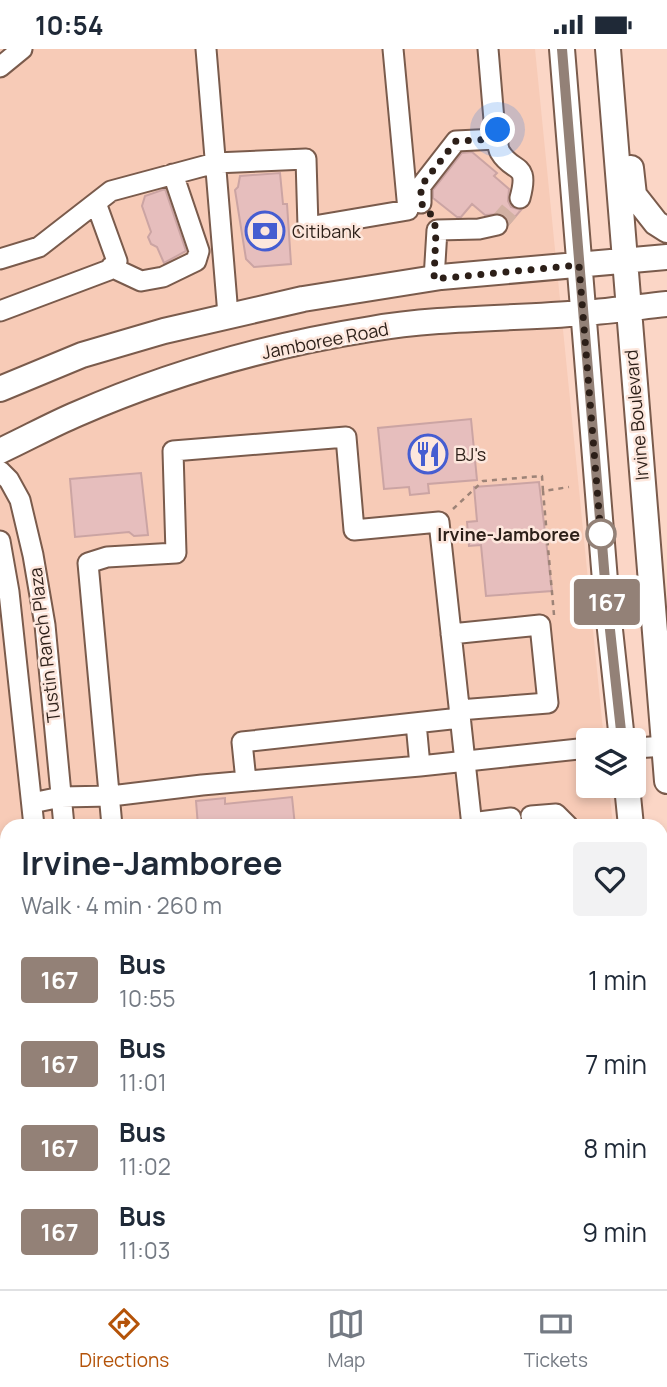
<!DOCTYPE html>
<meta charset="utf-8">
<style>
:root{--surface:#fff;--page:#f2f2f3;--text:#1f2937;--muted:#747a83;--line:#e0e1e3;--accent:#b45309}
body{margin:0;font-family:Manrope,sans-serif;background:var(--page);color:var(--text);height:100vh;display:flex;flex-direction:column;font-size:26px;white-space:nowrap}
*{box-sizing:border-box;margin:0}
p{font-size:23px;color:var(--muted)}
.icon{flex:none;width:38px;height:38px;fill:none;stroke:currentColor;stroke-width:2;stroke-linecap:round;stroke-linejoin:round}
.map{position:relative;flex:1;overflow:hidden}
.panel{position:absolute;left:0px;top:770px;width:668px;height:471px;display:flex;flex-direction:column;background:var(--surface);border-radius:21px 21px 0 0;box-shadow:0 4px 10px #0003}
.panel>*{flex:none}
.badge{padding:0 14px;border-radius:5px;font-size:24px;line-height:46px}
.fabs{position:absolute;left:576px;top:679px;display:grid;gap:14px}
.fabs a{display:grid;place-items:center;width:70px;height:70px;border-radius:7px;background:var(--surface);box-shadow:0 4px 10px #0003;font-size:35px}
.you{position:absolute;width:35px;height:35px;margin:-18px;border:5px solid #fff;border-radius:50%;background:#1a73e8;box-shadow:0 0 0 10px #1a73e833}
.map>.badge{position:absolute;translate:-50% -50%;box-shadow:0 0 0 4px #fff}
.round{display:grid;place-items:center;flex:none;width:74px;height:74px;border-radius:7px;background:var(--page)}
.headline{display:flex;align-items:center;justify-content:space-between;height:119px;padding:0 21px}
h1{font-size:33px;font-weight:700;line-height:52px}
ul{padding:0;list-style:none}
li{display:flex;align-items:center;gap:21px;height:84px;padding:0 21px}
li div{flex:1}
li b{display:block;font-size:26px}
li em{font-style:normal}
li .badge{min-width:77px;font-weight:700;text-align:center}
.status{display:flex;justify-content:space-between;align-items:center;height:49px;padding:0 35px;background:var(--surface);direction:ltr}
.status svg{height:19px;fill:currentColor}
.tabs{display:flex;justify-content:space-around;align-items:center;height:98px;border-top:2px solid var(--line);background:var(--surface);font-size:19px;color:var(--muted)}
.tabs a{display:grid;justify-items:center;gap:4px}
.tabs .selected{color:var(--accent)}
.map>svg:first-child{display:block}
.built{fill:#f7cbb7}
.building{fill:#e6bebd;stroke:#cba4a3;stroke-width:2}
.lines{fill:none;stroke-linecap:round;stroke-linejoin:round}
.minor-tunnel{stroke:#d2b1a3;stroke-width:19;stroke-dasharray:19 10;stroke-linecap:butt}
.minor-casing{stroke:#7a5b4c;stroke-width:23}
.major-casing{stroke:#7a5b4c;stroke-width:28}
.path{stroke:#9d8377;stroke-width:2.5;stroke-dasharray:5 5;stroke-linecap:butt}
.minor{stroke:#fff;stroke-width:19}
.major{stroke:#fff;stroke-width:24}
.line-casing{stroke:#fff;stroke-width:16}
.line{stroke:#938177;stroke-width:10}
.walk{stroke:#2c1f18;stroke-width:7;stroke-dasharray:0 12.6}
.stop-dot{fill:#fff;stroke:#938177;stroke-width:3.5}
.labels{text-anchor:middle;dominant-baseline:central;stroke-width:5;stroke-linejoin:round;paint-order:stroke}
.poi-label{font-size:18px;fill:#2c1f18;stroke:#fde7dd;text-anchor:start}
.street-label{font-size:18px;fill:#2c1f18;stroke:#fde7dd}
.stop-label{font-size:18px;font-weight:bold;fill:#2c1f18;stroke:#fde7dd;text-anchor:end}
</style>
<div class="status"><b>10:54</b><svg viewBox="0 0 49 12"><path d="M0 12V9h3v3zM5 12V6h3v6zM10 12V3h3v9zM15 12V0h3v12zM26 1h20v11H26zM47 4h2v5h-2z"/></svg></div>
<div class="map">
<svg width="667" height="1240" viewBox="0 0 667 1240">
<rect width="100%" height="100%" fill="#fbd6c6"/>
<!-- built -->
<path class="built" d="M0,0h535l69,691h-16v46h21l4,40h-606v457h655v-77l5,22v61h-667z"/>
<!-- building -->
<path class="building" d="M472,103l25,21 -3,3 15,13 -1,12 3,6 10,3 -12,14 -3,-7 -5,-3 -16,1 -13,-11 -11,13h-4l-24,-19v-8l29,-37z
M280,124l3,31h4l4,60 -37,3 -8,-8 -11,-69 3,-3 2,-11z
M165,140l21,62 -22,12 -7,-16 -6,-3 -3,-7 3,-5 -9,-26 3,-10z
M471,370l6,61 -49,4 1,9 -19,2 -1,-8 -25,2 -6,-61z
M141,424l7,62 -14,1 -5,-4 -54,5 -5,-58z
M539,433l13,109 -66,5 -5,-51 -12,1 -2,-24 10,-1 -3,-34z
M292,748l3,29h-97l-2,-25 29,-3v6z"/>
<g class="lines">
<!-- minor-tunnel -->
<path class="minor-tunnel" d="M497,176l23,-27"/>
<defs>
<path id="minor" d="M206,0l22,266
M488,0l6,71c1,3 4,6 4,10 1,7 -2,15 2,22 13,22 30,9 20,46
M0,18l22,-18
M421,154v-17l35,-45 41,-2
M0,210l39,-12 72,-56 104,-28 91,-4 2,68 100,-17 -15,-161
M111,218l30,14 22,-4 33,-16 3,-10 -26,-77
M434,230l3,-49 42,-1 18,-4
M0,262l109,-41 8,-9 -21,-58
M0,422l9,9 11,20 13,55 12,70 19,201
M0,492l9,51 25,234
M451,585l89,-9 8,78 -89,7
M416,674l4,43
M634,699l33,-2
M246,732l-4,-39 218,-24
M32,754l29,-6 50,-1 91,-11 218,-19 168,-18
M531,767l25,-2 12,12
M471,774l40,-5
M112,777l-24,-263 19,-6 69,-4 -3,-102 173,-14 8,93 85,-8 33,304
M0,872l7,-1
M555,1234v6
M577,1240l1,-6"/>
<path id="major" d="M562,0l44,544 16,147
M608,0l59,732
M631,119l3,27 22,28 11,7
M0,340l82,-34 82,-24 139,-32 138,-22 226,-20
M0,402c26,-12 51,-26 77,-37 94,-41 193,-69 294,-85 70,-12 141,-10 212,-16 28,-2 56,-6 84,-9
M627,737l4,40
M662,1029l5,33"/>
</defs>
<!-- minor casing -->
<use href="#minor" class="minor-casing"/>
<!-- major casing -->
<use href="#major" class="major-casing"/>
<!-- path -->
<path class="path" d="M453,460l30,-28 59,-5 1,15
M554,566l-11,-124 26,-4"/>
<!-- minor -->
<use href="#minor" class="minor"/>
<!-- major -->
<use href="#major" class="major"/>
</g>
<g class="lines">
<defs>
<path id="line" d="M562,0l44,544 16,147"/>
</defs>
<!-- line casing -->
<use href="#line" class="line-casing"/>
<!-- line -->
<use href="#line" class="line"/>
<!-- walk -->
<path class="walk" d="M498,81l-1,9 -41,2 -35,45v17l12,14 3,13 -2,49 145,-14 22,272v-3"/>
</g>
<!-- icons -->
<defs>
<symbol id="bank-ring" viewBox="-11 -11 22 22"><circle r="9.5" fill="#fde7dd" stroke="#455dd1" stroke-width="1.5"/><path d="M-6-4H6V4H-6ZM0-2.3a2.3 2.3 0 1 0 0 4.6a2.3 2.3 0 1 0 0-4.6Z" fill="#455dd1"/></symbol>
<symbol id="restaurant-ring" viewBox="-11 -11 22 22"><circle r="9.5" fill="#fde7dd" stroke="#455dd1" stroke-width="1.5"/><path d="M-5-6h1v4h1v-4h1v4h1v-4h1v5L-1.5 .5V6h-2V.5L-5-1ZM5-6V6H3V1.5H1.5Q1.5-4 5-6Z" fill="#455dd1"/></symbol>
</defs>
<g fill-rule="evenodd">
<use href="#bank-ring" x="243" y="160" width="44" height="44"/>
<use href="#restaurant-ring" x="406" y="383" width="44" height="44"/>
</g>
<!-- markers -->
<circle class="stop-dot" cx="601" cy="485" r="14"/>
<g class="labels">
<!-- poi labels -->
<g class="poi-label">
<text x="292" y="182">Citibank</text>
<text x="455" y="405">BJ's</text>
</g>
<!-- street labels -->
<g class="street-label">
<text transform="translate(325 291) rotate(-11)">Jamboree Road</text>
<text transform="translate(636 366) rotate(-95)">Irvine Boulevard</text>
<text transform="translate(44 596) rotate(-97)">Tustin Ranch Plaza</text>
</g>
<!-- stop labels -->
<g class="stop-label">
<text x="580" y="485">Irvine-Jamboree</text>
</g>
</g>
</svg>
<div class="fabs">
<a><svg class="icon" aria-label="layers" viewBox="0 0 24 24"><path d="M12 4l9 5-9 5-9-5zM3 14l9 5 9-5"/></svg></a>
</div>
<div class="you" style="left:498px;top:81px"></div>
<b class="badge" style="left:607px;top:553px;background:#938177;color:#fff">167</b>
<section class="panel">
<div class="headline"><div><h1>Irvine-Jamboree</h1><p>Walk · 4 min · 260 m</p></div><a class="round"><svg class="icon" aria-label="heart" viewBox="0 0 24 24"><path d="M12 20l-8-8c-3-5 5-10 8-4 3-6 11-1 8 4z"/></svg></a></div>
<ul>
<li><span class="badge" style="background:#938177;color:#fff">167</span><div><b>Bus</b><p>10:55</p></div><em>1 min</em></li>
<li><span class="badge" style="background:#938177;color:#fff">167</span><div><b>Bus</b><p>11:01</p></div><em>7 min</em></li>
<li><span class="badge" style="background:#938177;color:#fff">167</span><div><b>Bus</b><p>11:02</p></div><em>8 min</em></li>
<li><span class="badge" style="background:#938177;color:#fff">167</span><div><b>Bus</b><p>11:03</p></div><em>9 min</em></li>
</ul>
</section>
</div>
<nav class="tabs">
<a class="selected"><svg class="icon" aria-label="directions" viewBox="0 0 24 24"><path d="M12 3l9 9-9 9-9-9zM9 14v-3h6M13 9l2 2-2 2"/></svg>Directions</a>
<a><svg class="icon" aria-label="map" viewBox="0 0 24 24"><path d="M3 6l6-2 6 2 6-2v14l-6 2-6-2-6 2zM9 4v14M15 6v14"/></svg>Map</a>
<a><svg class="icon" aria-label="tickets" viewBox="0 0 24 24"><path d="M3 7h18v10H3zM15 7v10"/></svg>Tickets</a>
</nav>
